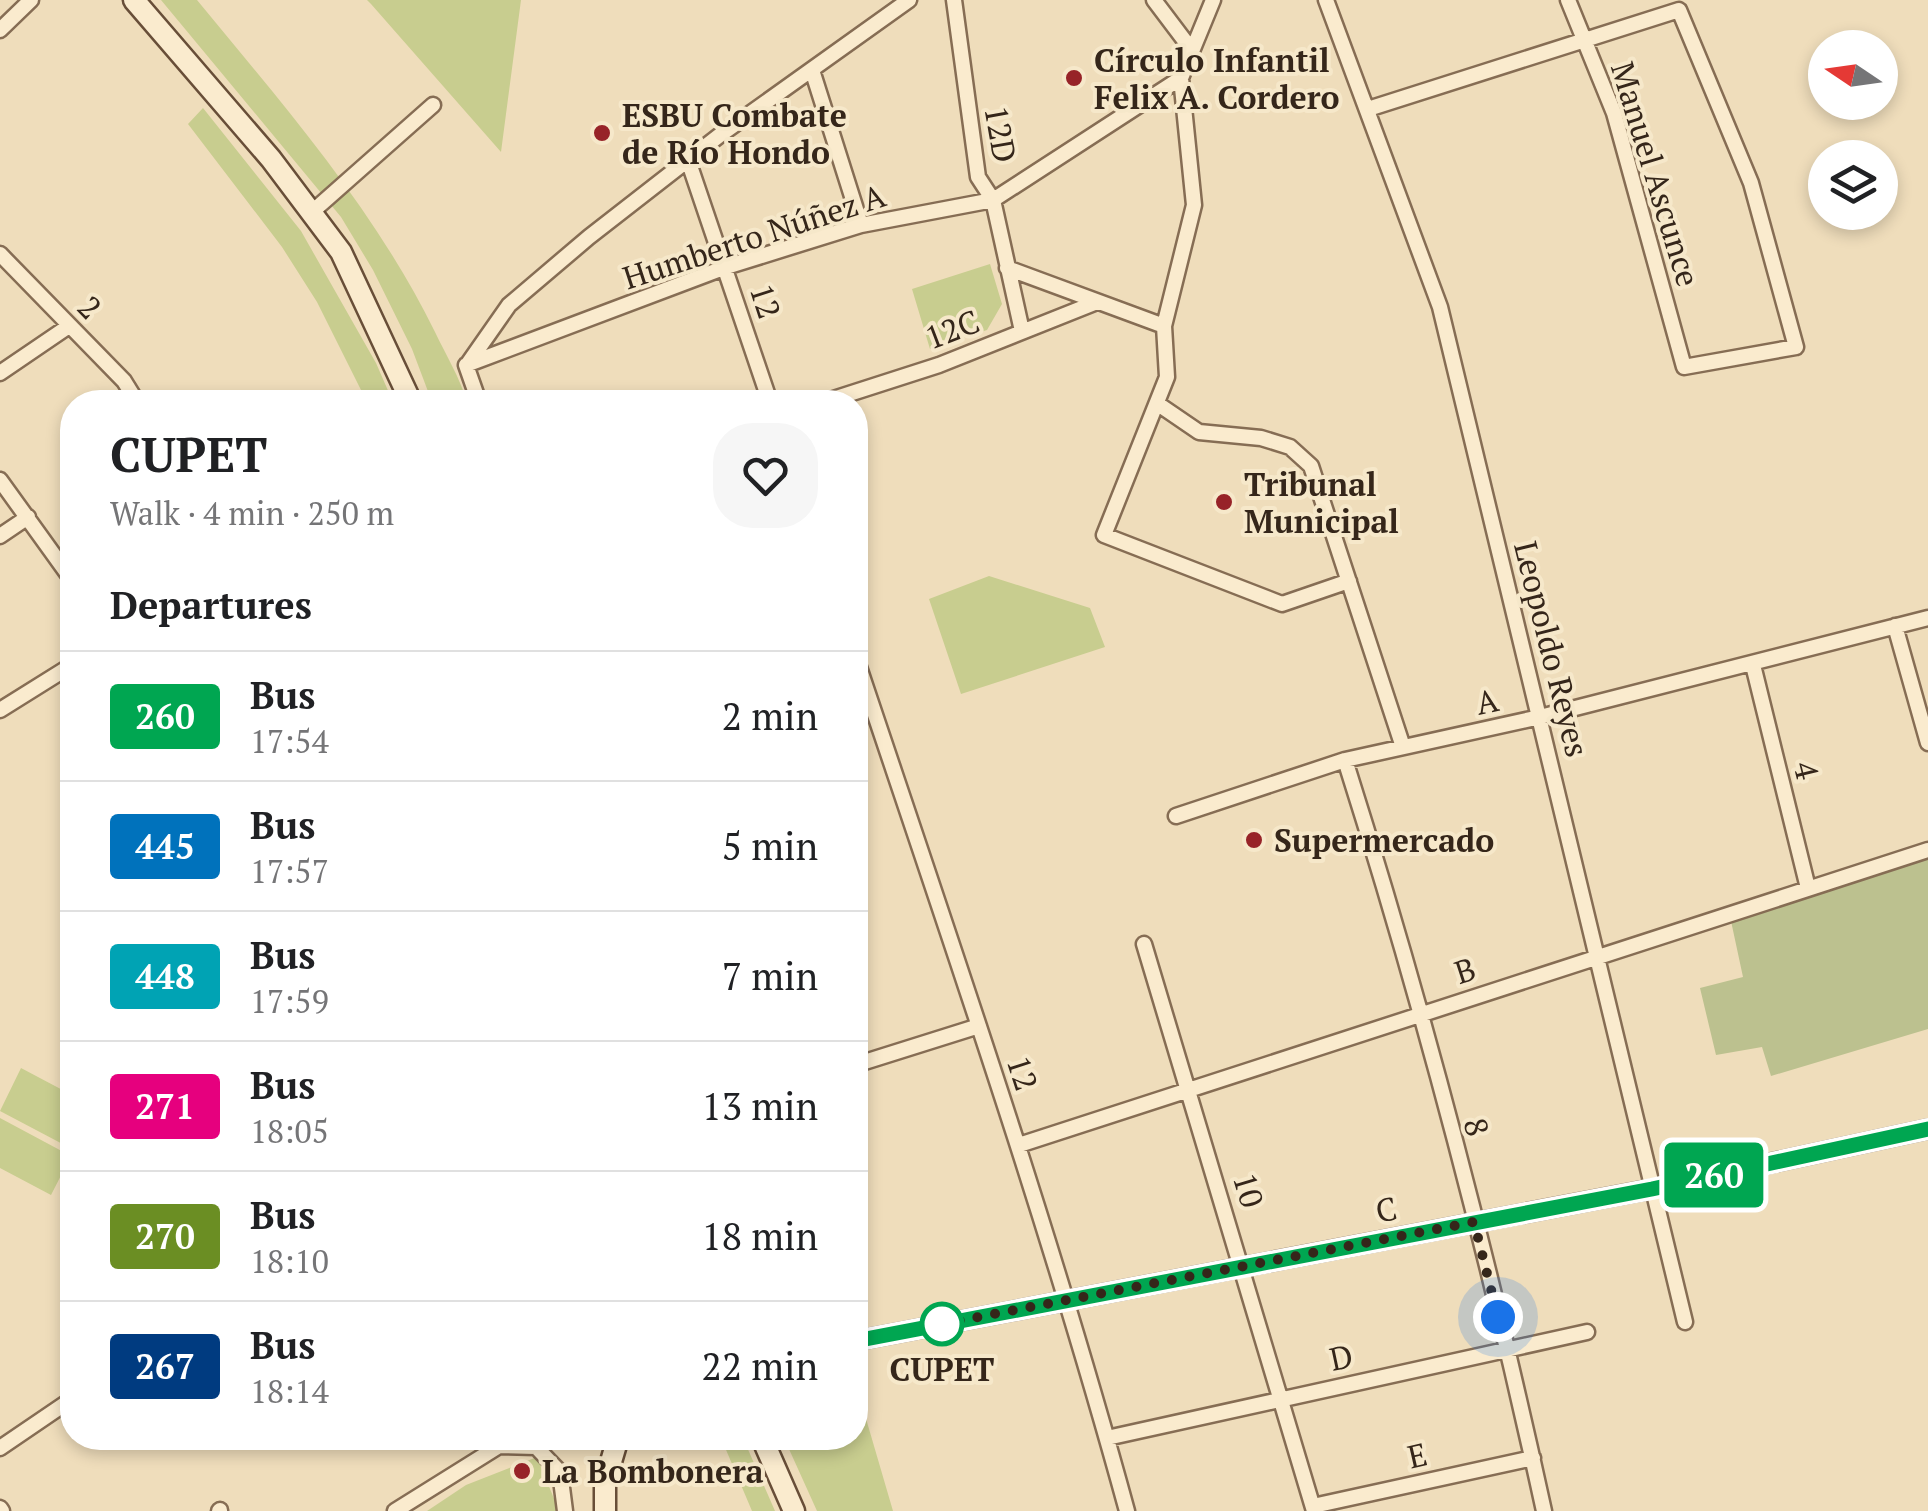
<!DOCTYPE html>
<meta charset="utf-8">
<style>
:root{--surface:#fff;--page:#f6f6f6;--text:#202124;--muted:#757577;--line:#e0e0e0}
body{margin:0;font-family:"PT Serif",serif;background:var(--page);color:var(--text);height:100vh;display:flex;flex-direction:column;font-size:38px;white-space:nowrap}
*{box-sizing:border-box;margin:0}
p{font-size:32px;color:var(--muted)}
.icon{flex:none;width:55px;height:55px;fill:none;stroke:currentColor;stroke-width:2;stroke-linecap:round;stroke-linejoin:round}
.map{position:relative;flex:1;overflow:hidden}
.details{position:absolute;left:60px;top:390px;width:808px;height:1060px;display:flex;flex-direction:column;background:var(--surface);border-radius:40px;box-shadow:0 5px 15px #0003}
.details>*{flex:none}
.badge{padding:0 20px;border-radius:8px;font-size:35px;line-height:65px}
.needle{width:65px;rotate:283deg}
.controls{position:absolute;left:1808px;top:30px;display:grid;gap:20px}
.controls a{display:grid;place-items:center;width:90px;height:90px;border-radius:50%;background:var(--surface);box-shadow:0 5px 15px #0003;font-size:50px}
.you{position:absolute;width:50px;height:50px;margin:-25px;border:8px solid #fff;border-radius:50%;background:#1a73e8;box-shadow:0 0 0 15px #1a73e833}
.map>.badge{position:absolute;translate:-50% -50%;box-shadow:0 0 0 5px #fff}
h2{padding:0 50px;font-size:38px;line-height:90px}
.round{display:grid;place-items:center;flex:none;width:105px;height:105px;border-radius:40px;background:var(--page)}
.summary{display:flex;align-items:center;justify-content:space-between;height:170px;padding:0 50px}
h1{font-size:48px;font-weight:600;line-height:75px}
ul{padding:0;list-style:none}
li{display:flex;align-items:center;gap:30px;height:130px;padding:0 50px;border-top:2px solid var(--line)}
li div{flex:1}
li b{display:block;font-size:38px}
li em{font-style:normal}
li .badge{min-width:110px;font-weight:700;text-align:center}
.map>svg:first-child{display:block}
.green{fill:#c8cd8f}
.cemetery{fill:#bcc18f}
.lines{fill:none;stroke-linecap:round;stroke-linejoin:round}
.minor-casing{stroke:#866d54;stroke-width:19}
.tertiary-casing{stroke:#866d54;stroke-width:22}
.secondary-casing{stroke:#684e38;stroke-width:25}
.minor{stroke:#faebce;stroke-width:14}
.tertiary{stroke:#faebce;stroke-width:18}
.secondary{stroke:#faebce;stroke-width:20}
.line-casing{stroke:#fff;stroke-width:22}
.line{stroke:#00a651;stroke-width:15}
.walk{stroke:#35261a;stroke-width:10;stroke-dasharray:0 18}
.poi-dot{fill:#972328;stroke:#f6e8ca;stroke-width:4}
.stop-dot{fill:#fff;stroke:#00a651;stroke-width:5}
.labels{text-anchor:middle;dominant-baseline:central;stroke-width:8;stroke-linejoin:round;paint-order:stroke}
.poi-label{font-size:32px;font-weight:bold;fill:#35261a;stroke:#f6e8ca;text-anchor:start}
.street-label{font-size:32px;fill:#35261a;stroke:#f6e8ca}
.stop-label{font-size:32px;font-weight:bold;fill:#35261a;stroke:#f6e8ca}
</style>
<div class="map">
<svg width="1928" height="1511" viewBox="0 0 1928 1511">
<rect width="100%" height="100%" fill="#efddbb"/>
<!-- green -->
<path class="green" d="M161,0h36c87,106 177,208 238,332 11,23 25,46 32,70h-35l-20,-53 -39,-79 -32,-53z
M367,0h154l-20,152 -130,-148z
M203,108l98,123 75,132 17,39h-26l-50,-100 -35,-55 -94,-123z
M990,264l12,40 -15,26 -57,19 -18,-60z
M989,576l101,32 15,39 -144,47 -32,-95z
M21,1068l51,27v54l-72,-38z
M0,1118l71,38 -20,39 -51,-27z
M855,1381l38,130h-76l-33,-73h71z
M721,1438h22l32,73h-23z
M537,1457l22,54h-132l39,-26z"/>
<!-- cemetery -->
<path class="cemetery" d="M1928,854v175l-157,47 -9,-29 -46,8 -16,-67 43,-11 -12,-56z"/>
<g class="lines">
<defs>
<path id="minor" d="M954,0l24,177 15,23 29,131
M1154,0l37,49
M1326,0l114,307 245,1015
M0,30l31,-30
M812,70l49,155
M1181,78l13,127 -30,121 3,51 -63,158 178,69 67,-23
M1368,109l311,-99 72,173 45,164 -112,20 -70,-254 -46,-113
M688,160l82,242
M312,212l121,-107
M0,254l124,127 13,21
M1007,268l157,58
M466,365l260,-98 135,-42 132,-25 188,-122 32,-78
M466,365l13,37
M467,365l42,-60 80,-68 131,-102 189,-135
M0,373l69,-47
M824,402l115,-37 158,-63
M1158,404l41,28 62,6 29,9 21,19 92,281
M0,480l72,100
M0,536l28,-19
M1895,626l33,117
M855,655c95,284 193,567 272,856
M1753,665l55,223
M0,710l72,-45
M1345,760c78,246 144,499 199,751
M1176,816l169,-56 195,-43 388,-99
M1144,944l170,567
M855,1065l124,-39
M1019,1145l909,-295
M1107,1438l480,-106
M0,1448l72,-49
M1313,1506l220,-48
M0,1508l2,3
M219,1511l1,-1
M395,1511l104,-65 37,1 24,25 5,39"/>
<path id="tertiary" d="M855,1341l796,-152 277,-60"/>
<path id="secondary" d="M134,0l137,159 70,93 70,150
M762,1438l32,73
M605,1511v-29l13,-44"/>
</defs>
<!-- minor casing -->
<use href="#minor" class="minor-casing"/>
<!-- tertiary casing -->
<use href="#tertiary" class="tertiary-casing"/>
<!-- secondary casing -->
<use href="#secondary" class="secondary-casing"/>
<!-- minor -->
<use href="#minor" class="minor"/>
<!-- tertiary -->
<use href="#tertiary" class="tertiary"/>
<!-- secondary -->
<use href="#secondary" class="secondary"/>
</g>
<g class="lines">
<defs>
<path id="line" d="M855,1341l797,-152 276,-60"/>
</defs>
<!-- line casing -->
<use href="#line" class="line-casing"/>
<!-- line -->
<use href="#line" class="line"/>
<!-- walk -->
<path class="walk" d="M942,1324l532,-102 24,95"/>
</g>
<!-- markers -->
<g class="poi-dot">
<circle cx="1074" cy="78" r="10"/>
<circle cx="602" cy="133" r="10"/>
<circle cx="1224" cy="502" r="10"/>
<circle cx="1254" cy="840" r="10"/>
<circle cx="522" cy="1471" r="10"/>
</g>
<circle class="stop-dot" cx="942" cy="1324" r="20"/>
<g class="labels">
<!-- poi labels -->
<g class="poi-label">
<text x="1094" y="60">Círculo Infantil<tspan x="1094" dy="37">Felix A. Cordero</tspan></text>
<text x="622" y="115">ESBU Combate<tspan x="622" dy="37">de Río Hondo</tspan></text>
<text x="1244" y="484">Tribunal<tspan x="1244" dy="37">Municipal</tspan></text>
<text x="1274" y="840">Supermercado</text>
<text x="542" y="1471">La Bombonera</text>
</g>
<!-- street labels -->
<g class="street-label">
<text transform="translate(1001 134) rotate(80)">12D</text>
<text transform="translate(1656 174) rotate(73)">Manuel Ascunce</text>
<text transform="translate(754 236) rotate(-18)">Humberto Núñez A</text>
<text transform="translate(766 301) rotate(72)">12</text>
<text transform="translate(90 307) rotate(46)">2</text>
<text transform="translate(952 329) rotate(-21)">12C</text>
<text transform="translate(1552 649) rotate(76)">Leopoldo Reyes</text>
<text transform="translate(1487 701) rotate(-12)">A</text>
<text transform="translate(1807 770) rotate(76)">4</text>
<text transform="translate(1465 970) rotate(-18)">B</text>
<text transform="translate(1023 1073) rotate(72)">12</text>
<text transform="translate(1477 1127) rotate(75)">8</text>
<text transform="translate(1249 1190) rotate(73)">10</text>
<text transform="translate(1386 1209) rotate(-11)">C</text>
<text transform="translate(1341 1357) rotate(-12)">D</text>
<text transform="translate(1417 1455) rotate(-13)">E</text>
</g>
<!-- stop labels -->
<g class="stop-label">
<text x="942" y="1369">CUPET</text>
</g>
</g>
</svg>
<div class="controls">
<a><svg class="needle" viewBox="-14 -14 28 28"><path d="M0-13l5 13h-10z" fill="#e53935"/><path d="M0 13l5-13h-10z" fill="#757577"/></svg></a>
<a><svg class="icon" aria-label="layers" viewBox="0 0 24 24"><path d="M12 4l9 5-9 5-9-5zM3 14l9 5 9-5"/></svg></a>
</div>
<div class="you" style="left:1498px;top:1317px"></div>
<b class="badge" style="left:1714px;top:1175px;background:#00a651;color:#fff">260</b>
<section class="details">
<div class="summary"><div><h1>CUPET</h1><p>Walk · 4 min · 250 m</p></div><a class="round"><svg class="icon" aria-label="heart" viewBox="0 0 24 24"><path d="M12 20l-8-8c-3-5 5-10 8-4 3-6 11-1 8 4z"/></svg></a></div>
<h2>Departures</h2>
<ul>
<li><span class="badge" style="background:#00a651;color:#fff">260</span><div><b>Bus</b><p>17:54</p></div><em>2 min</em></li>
<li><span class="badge" style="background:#0072bc;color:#fff">445</span><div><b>Bus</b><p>17:57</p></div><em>5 min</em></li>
<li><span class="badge" style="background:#00a3b4;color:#fff">448</span><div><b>Bus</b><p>17:59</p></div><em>7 min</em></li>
<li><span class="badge" style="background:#e6007e;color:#fff">271</span><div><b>Bus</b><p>18:05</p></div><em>13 min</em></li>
<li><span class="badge" style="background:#6b8e23;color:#fff">270</span><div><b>Bus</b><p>18:10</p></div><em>18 min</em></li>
<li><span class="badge" style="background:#003b80;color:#fff">267</span><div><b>Bus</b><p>18:14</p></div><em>22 min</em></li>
</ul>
</section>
</div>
